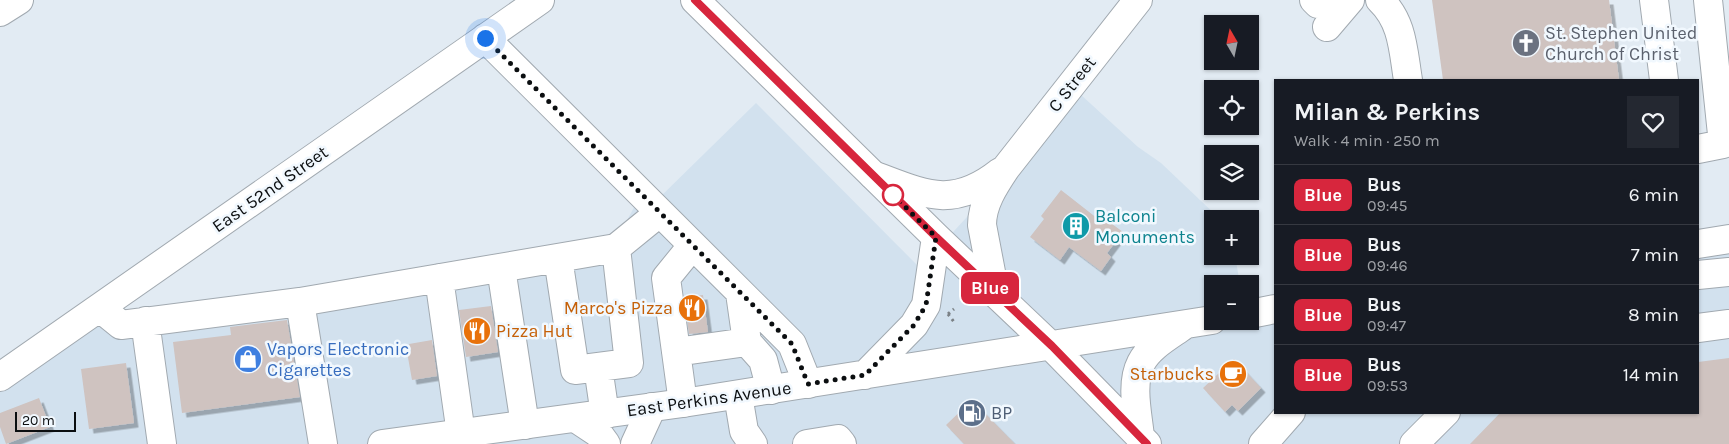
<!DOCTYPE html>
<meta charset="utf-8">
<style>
:root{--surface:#171b24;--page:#242831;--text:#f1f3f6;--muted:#9ea1a6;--line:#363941}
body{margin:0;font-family:Karla,sans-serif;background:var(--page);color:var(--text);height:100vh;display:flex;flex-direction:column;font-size:19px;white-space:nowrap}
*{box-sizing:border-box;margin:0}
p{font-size:16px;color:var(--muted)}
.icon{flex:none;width:28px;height:28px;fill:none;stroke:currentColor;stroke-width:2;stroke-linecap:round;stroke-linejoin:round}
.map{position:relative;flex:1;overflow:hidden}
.drawer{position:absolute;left:1274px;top:79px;width:425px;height:335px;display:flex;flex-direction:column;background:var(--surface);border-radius:0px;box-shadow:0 1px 4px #0004}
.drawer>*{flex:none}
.badge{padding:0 10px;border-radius:8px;font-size:18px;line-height:32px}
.needle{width:32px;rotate:351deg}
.buttons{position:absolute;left:1204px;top:15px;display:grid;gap:10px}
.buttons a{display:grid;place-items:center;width:55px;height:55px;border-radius:0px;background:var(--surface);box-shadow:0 1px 4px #0004;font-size:25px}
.scale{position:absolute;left:15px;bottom:12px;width:61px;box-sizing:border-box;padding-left:5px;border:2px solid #0b0e10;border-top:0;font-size:14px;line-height:18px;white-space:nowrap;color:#0b0e10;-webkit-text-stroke:4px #f1f8fe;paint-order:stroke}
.you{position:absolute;width:25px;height:25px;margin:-12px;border:4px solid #fff;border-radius:50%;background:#1a73e8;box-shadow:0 0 0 8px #1a73e833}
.map>.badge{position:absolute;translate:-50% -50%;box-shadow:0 0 0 2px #fff}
.round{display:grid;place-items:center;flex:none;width:52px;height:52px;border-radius:0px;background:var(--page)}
.head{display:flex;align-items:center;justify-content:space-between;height:85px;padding:0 20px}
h1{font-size:24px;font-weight:700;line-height:38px}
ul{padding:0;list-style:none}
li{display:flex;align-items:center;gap:15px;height:60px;padding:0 20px;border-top:1px solid var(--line)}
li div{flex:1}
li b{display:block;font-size:19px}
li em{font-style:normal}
li .badge{min-width:55px;font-weight:700;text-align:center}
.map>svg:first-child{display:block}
.built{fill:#d2e1ee}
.building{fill:#cfc3c0;filter:url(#shadow)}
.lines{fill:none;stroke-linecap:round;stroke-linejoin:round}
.minor-casing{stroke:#a1a9b0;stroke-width:30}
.major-casing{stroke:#a1a9b0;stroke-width:30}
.path{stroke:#7b8186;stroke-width:3;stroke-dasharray:2.5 4;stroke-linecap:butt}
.minor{stroke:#fff;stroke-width:28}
.major{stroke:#fff;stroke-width:28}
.line-casing{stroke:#fff;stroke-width:11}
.line{stroke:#d7263d;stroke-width:8}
.walk{stroke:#0b0e10;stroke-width:5;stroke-dasharray:0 9}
.stop-dot{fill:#fff;stroke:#d7263d;stroke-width:2.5}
.labels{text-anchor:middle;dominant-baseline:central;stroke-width:5;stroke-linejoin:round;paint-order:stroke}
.worship-label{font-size:18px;fill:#5b616d;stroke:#f1f8fe;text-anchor:start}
.street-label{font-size:18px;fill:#0b0e10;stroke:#f1f8fe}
.culture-label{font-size:18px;fill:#0d838f;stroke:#f1f8fe;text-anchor:start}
.food-label{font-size:18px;fill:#c56008;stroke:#f1f8fe;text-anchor:end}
.shop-label{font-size:18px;fill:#366cbe;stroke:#f1f8fe;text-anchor:start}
.service-label{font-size:18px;fill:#4e5e75;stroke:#f1f8fe;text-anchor:start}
</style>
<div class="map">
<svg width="1729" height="444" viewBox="0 0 1729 444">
<defs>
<filter id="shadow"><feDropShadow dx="4.5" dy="4.5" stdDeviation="0" flood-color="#0004"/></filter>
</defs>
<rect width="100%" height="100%" fill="#e2ebf3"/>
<!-- built -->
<path class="built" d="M1080,94l58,53 23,16 59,56h-8v37h23l5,28h-28v37h63v91h423v-159l31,-5v196h-1729v-62l96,-65 228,-28 295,-54 25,-46 13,11 99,-97 164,165z"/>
<!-- building -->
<path class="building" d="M1432,0h177l10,80h-176z
M1061,190l37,29 3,-3 22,16 -16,21 4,4 -10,14 -32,-24 -9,13 -30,-23 14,-18 -3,-3z
M703,295l5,37 -19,2 -5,-37z
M491,306l7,46 -32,5 -7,-47z
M287,320l13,77 -118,16 -9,-71 58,-7 -1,-8z
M432,340l5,36 -25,4 -5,-28 4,-1 -2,-7z
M1729,358v86h-259l31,-32h197v-50z
M1234,359l27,29 -23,23 -6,-6 -7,7 -22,-24z
M126,363l8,60 -45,6 -8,-60z
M39,398l11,29 -44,17 -6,-17v-14z
M972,400l43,44h-51l-18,-19z"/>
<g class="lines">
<defs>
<path id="minor" d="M1314,0l4,4
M1380,0c23,22 23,50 28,80
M1654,0l10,80
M0,12l19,-12
M1327,27l23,-27
M485,38l307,306 16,40
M1698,149l25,-5 -15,-144
M873,175c51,19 79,35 127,-3
M558,258l17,112 54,-7 -13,-115
M501,268l24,157
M1698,275l31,-3
M439,278l22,156
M740,293l7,49 16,18 8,30
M995,293l-13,-68c0,-21 12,-39 24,-57l132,-168
M300,302l316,-54 43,-35
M100,308l21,17 179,-23 23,142
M145,321l17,123
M1698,328l31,-4
M676,352l71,-10
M598,367l7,48
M0,377l540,-377
M738,395l6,36 9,13
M683,403l-17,-125 26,-32
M577,419l21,14 8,11
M635,444l17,-37
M807,444l31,-5 4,5
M1263,444l28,-32
M1414,444l32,-32"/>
<path id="major" d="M695,0l241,237 116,110 95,97
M1698,244l31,-5
M1250,314l25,-5
M865,375l49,-50 12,-20 10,-68
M1140,437c-2,-22 -10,-53 1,-74 8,-16 28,-27 42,-37
M382,444l301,-41 529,-83"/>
</defs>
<!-- minor casing -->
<use href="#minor" class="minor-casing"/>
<!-- major casing -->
<use href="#major" class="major-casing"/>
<!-- path -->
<path class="path" d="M948,314l6,-5
M948,314l6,8"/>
<!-- minor -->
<use href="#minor" class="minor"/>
<!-- major -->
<use href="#major" class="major"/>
</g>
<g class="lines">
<defs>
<path id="line" d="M695,0l241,237 116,109 95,98"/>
</defs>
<!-- line casing -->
<use href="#line" class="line-casing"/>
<!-- line -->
<use href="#line" class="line"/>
<!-- walk -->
<path class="walk" d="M485,38l307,306 16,40 57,-9 49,-50 12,-20 10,-68 -43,-42"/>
</g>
<!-- icons -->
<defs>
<symbol id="church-disc" viewBox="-11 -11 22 22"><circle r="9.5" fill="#6b7280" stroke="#f1f8fe"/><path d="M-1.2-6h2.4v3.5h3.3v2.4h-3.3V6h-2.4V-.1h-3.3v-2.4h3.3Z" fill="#fff"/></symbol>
<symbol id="building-disc" viewBox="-11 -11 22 22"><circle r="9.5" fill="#0f9aa8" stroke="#f1f8fe"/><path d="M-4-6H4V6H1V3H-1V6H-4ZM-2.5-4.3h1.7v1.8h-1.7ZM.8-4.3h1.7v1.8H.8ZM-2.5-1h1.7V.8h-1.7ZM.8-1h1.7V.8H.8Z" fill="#fff"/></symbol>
<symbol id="restaurant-disc" viewBox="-11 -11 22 22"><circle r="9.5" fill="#e8710a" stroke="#f1f8fe"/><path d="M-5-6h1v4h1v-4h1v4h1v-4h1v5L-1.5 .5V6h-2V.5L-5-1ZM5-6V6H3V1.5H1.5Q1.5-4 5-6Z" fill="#fff"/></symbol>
<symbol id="shop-disc" viewBox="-11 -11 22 22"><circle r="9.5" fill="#3f7fe0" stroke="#f1f8fe"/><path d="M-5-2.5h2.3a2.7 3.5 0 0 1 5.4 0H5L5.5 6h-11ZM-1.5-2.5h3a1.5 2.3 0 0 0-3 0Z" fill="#fff"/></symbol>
<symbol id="cafe-disc" viewBox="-11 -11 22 22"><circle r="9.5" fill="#e8710a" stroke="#f1f8fe"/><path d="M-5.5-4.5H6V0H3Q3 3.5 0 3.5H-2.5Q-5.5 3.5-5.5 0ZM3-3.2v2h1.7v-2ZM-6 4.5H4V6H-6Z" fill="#fff"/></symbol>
<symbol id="fuel-disc" viewBox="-11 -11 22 22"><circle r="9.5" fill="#5c6f8a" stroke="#f1f8fe"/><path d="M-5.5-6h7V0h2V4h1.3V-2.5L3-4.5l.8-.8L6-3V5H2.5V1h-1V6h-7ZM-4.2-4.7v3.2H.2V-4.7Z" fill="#fff"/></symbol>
</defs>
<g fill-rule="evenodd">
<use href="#church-disc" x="1510" y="27" width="32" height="32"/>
<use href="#building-disc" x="1060" y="210" width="32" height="32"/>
<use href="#restaurant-disc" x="676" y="292" width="32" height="32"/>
<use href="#restaurant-disc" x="461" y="315" width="32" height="32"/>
<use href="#shop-disc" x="232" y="343" width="32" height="32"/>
<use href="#cafe-disc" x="1217" y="358" width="32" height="32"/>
<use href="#fuel-disc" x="956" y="397" width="32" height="32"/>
</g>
<!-- markers -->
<circle class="stop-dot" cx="893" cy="195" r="10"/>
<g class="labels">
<!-- worship labels -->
<g class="worship-label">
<text x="1545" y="33">St. Stephen United<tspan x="1545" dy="21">Church of Christ</tspan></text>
</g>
<!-- street labels -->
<g class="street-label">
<text transform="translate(1072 84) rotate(-52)">C Street</text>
<text transform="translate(270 189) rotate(-35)">East 52nd Street</text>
<text transform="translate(709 399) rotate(-8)">East Perkins Avenue</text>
</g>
<!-- culture labels -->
<g class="culture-label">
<text x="1095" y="216">Balconi<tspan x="1095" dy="21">Monuments</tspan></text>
</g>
<!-- food labels -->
<g class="food-label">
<text x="673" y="308">Marco's Pizza</text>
<text x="496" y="331" text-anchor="start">Pizza Hut</text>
<text x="1214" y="374">Starbucks</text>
</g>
<!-- shop labels -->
<g class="shop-label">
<text x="267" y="349">Vapors Electronic<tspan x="267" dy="21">Cigarettes</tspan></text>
</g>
<!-- service labels -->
<g class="service-label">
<text x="991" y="413">BP</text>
</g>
</g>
</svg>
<div class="buttons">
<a><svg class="needle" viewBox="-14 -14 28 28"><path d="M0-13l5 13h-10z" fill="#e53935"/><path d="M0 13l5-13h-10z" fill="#9ea1a6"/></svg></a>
<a><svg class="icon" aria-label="locate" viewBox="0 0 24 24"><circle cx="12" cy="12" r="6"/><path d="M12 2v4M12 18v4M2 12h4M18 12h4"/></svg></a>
<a><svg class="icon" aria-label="layers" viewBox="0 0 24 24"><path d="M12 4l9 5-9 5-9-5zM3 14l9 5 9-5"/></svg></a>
<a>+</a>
<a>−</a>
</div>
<div class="scale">20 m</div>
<div class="you" style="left:485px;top:38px"></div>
<b class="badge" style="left:990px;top:288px;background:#d7263d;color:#fff">Blue</b>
<section class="drawer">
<div class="head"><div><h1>Milan &amp; Perkins</h1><p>Walk · 4 min · 250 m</p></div><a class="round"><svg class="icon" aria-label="heart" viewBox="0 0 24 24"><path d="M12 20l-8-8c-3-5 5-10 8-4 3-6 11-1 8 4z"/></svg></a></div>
<ul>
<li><span class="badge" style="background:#d7263d;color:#fff">Blue</span><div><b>Bus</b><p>09:45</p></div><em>6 min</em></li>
<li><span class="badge" style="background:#d7263d;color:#fff">Blue</span><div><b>Bus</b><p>09:46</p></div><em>7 min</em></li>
<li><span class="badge" style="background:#d7263d;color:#fff">Blue</span><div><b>Bus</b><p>09:47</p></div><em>8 min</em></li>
<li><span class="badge" style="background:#d7263d;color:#fff">Blue</span><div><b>Bus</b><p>09:53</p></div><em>14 min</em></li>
</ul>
</section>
</div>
